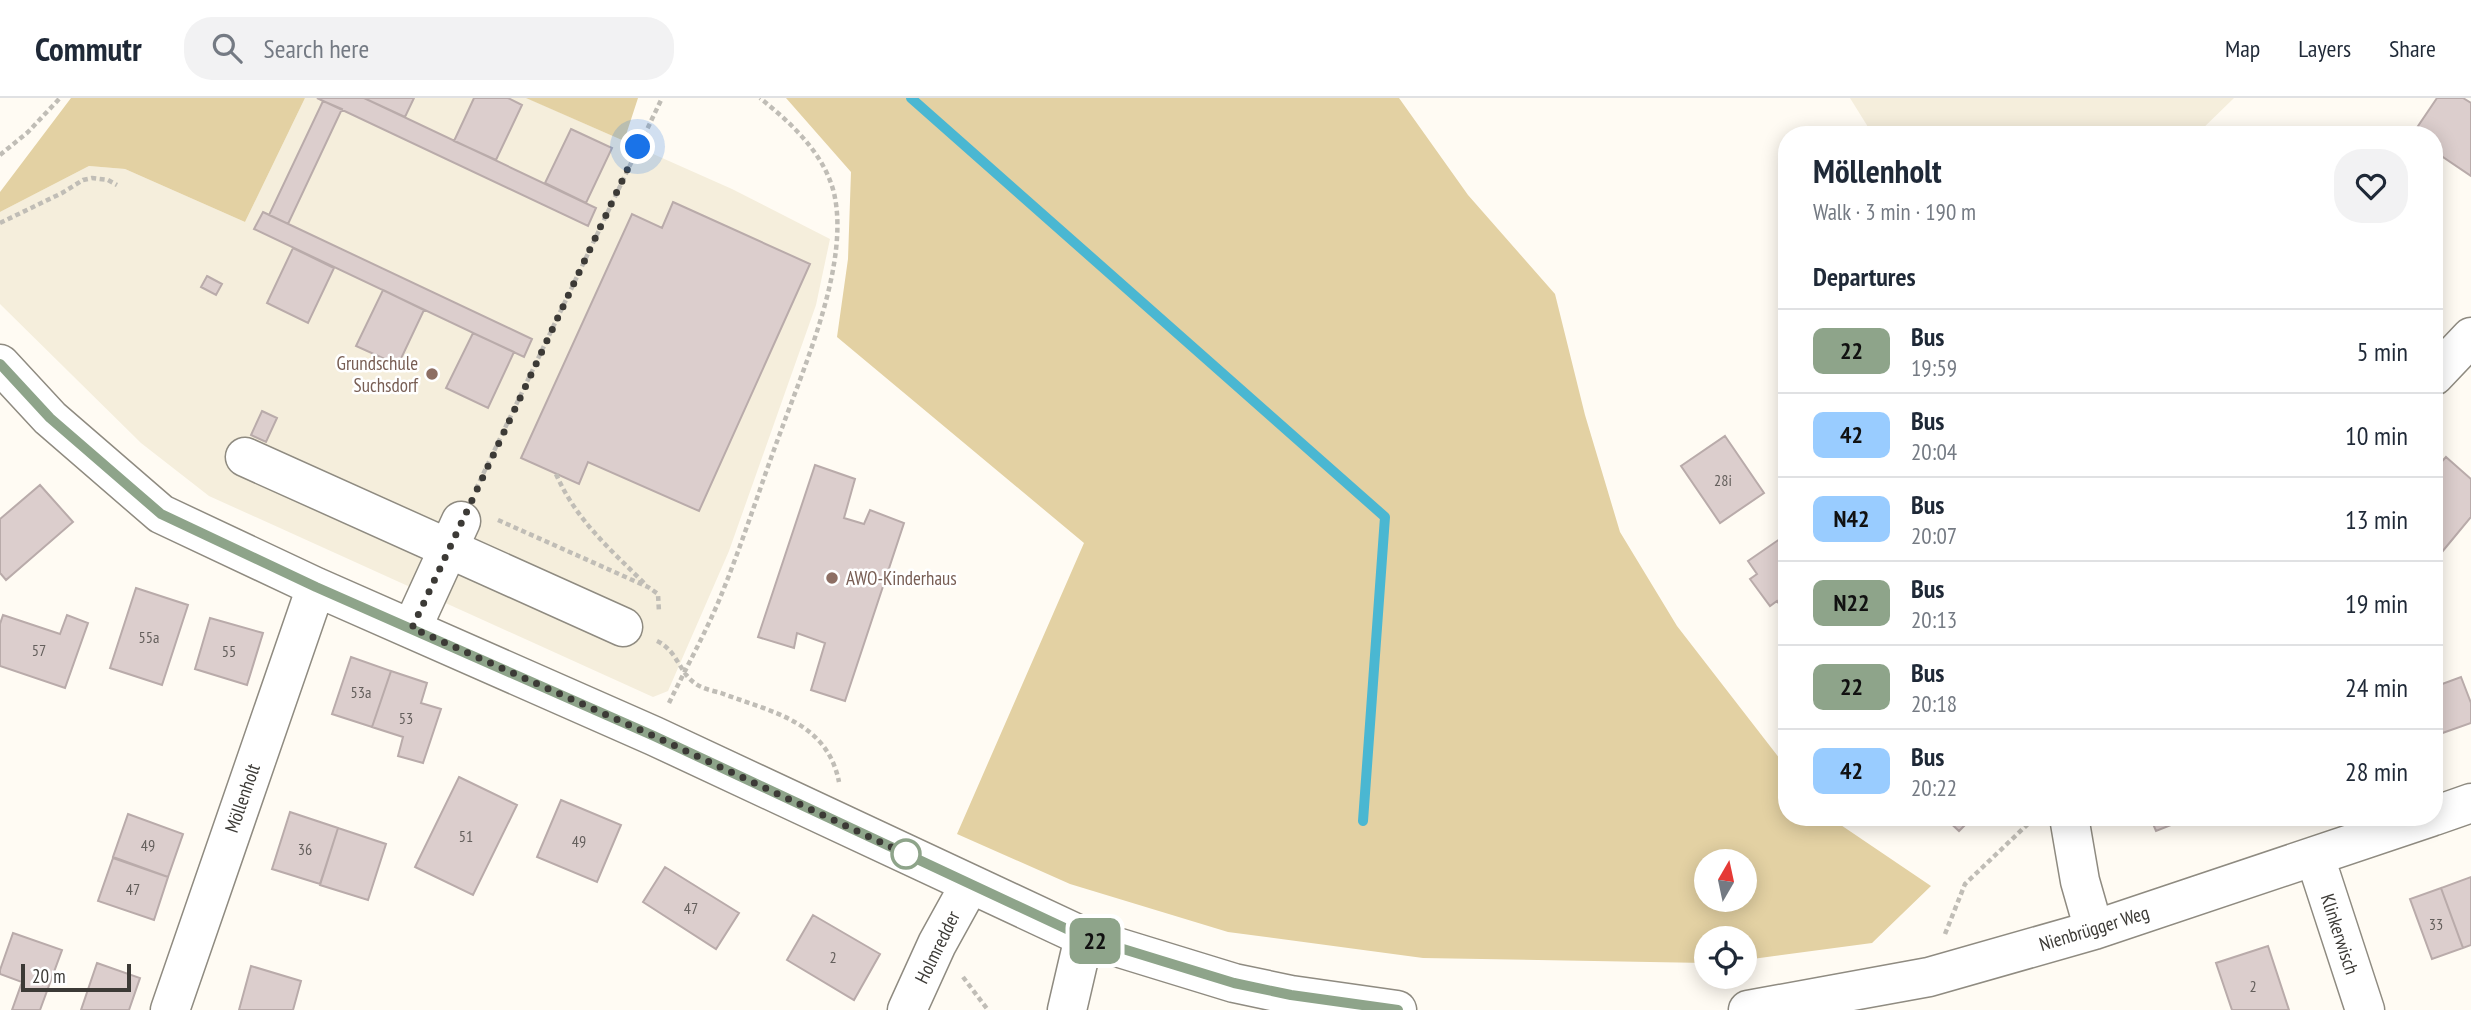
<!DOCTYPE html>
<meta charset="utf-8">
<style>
:root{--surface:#fff;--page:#f2f2f3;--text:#1f2937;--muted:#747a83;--line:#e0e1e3}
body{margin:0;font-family:"PT Sans Narrow",sans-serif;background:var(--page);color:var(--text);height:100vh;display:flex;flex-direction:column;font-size:26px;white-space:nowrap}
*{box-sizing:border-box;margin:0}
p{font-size:23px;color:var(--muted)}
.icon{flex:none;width:38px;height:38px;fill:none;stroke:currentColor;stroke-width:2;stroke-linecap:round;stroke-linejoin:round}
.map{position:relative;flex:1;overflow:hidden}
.details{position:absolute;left:1778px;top:28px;width:665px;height:700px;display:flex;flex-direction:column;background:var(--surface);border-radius:28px;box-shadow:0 4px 18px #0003}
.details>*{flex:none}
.badge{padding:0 14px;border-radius:10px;font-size:24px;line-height:46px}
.needle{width:46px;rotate:9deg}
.fabs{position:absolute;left:1694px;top:751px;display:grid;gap:14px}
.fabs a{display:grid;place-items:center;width:63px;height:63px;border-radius:50%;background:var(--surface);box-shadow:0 4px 18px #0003;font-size:35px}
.scale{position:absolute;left:21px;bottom:18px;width:110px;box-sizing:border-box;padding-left:7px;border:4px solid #3c3a36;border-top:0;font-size:19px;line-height:24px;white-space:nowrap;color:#3c3a36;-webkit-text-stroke:5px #fff;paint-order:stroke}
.you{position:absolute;width:35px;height:35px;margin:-18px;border:5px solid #fff;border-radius:50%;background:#1a73e8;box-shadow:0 0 0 10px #1a73e833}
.map>.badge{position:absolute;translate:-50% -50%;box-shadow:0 0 0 4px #fff}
h2{padding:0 35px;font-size:26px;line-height:63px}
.round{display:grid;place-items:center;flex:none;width:74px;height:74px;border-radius:28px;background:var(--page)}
.summary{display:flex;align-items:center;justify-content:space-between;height:119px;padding:0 35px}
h1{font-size:33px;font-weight:600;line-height:52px}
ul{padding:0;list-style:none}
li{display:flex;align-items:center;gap:21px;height:84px;padding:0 35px;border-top:2px solid var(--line)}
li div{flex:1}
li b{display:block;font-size:26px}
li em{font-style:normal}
li .badge{min-width:77px;font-weight:700;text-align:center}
header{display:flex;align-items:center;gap:42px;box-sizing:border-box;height:98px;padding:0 35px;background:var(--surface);border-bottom:2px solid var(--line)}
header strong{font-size:33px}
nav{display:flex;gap:38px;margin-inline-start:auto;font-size:24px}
.search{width:490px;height:63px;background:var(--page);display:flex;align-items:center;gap:18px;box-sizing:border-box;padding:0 24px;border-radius:28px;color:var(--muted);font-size:26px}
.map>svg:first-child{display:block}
.built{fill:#f5eedc}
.green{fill:#e3d1a3;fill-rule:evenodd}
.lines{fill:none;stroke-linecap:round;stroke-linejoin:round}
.stream{stroke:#4ab7d2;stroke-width:10}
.building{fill:#dccecd;stroke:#b9abaa;stroke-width:2}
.minor-casing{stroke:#8f8b81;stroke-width:41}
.path{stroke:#c0bdb6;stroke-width:4.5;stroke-dasharray:5 3.5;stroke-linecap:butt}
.minor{stroke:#fff;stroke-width:38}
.line-casing{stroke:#fff;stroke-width:16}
.line{stroke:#8ea48a;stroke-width:10}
.walk{stroke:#3c3a36;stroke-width:7;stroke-dasharray:0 12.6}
.education-dot{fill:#8d6e63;stroke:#fff;stroke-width:2.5}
.stop-dot{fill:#fff;stroke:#8ea48a;stroke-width:3.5}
.labels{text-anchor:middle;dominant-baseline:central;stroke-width:5;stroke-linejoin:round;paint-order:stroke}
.number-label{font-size:16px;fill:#645f5c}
.education-label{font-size:19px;fill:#785e54;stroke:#fff;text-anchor:end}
.street-label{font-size:19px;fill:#3c3a36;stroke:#fff}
</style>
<header>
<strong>Commutr</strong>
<div class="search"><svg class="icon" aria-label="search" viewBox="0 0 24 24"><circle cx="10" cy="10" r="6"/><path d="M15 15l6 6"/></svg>Search here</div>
<nav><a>Map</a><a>Layers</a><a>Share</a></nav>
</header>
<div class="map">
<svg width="2471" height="912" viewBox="0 0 2471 912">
<rect width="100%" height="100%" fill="#fffbf3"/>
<!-- built -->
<path class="built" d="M305,0h222l205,91 98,50 -14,66 -87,246 -61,140 -15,6 -444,-201 -68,-53 -141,-139v-92l89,-46 36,3 120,53z
M1850,0h384l-38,37h-323z"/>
<!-- green -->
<path class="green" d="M71,0h234l-60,124 -120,-53 -36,-3 -89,46v-20z
M526,0h112l-14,43z
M786,0h613l69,97 87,99 30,121 35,117 57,94 110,142v49h42l102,69 -59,57 -127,17v-22h-39v25l-283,-5 -195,-26 -158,-48 -113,-50 127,-291 -247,-206 11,-78 3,-87zM1745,763v39h-39v-39z"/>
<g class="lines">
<!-- stream -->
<path class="stream" d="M911,0l474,419 -22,304"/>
</g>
<!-- building -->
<path class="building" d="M317,0h47l232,110 -8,18z
M364,0h50l-9,19z
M474,0h34l14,7 -26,55 -42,-19z
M2437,0h26l8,5v73l-37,-25v-16h-22z
M323,3l19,8 -54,115 -19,-9z
M571,31l41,19 -26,55 -41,-20z
M673,104l137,62 -111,247 -111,-49 -9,22 -58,-26 111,-244 30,14z
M263,114l269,127 -8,18 -270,-128z
M293,150l41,20 -26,55 -41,-20z
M207,178l15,8 -6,11 -15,-8z
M383,192l41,20 -26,55 -42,-19z
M473,235l41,19 -26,56 -42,-20z
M262,313l15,7 -11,24 -15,-7z
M1725,338l39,57 -44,30 -39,-57z
M2446,359l25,22v38l-29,35 -8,-7v-75z
M815,367l40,14 -11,39 20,6 6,-14 34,13 -59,178 -34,-11 14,-47 -28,-10 -3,15 -36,-11z
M40,387l33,37 -67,58 -6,-7v-54z
M1787,436v81l-10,-14 -7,5 -20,-27 7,-5 -9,-13z
M136,490l52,17 -26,80 -52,-17z
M3,517l57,19 7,-19 21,8 -23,65 -65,-22v-42z
M210,520l53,15 -16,52 -52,-16z
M351,559l40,14 -19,56 -40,-13z
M391,573l36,12 -6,20 20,6 -18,54 -25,-7 5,-19 -31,-10z
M2461,579l10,26v20l-37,13v-49z
M459,679l58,28 -44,90 -58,-28z
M561,702l60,25 -24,57 -60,-25z
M290,714l48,16 -18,56 -48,-15z
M128,716l55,20 -15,43 -55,-20z
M1944,719h29l-14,14z
M2150,719h41l-35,14z
M338,730l48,16 -18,56 -48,-15z
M113,760l55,19 -14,43 -56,-19z
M665,769l74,46 -23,36 -73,-47z
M2471,779v68l-8,3 -22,-60z
M2441,790l22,60 -31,11 -22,-60z
M813,817l67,39 -26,46 -67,-40z
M13,835l49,17 -22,60h-28l10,-28 -22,-8v-4z
M2268,848l21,64h-57l-16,-47z
M97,865l43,15 -11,32h-48z
M251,868l50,15 -8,29h-54z"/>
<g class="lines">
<defs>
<path id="minor" d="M0,266l50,54 111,96 155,73 338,149 430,201 150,46 57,12 106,15
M2434,278l37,-39
M245,359l378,170
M412,530l49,-107
M2434,718l37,-13
M2069,719l11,64 14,49
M2315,759l50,153
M170,912l146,-423
M907,912l30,-66 32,-58
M1067,912l17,-73
M1748,912l181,-33 165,-47 337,-113"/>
</defs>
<!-- minor casing -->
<use href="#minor" class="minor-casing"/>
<!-- path -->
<path class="path" d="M0,57l28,-23 32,-34
M0,125l62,-30 21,-13 9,-2 16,2 9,5
M556,376c20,46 54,75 89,110
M476,391l186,-391
M498,422l150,67 10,7 1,18
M657,543c21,10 22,32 39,43 7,5 18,7 25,9 50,19 106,28 118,89
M669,605c17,-35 36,-69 51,-105 23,-56 41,-114 62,-170 24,-66 68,-166 52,-235 -10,-40 -43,-70 -74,-95
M1945,836l20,-50 66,-63
M963,879l25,33"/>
<!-- minor -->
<use href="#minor" class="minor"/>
</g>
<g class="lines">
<defs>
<path id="line" d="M0,266l50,54 111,96 155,73 338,149 430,201 150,46 57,12 107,15"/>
</defs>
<!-- line casing -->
<use href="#line" class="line-casing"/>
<!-- line -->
<use href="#line" class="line"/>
<!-- walk -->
<path class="walk" d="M638,49l-226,481 242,108 252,118"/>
</g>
<!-- markers -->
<g class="education-dot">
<circle cx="432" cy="276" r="7"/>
<circle cx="832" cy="480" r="7"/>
</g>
<circle class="stop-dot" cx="906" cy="756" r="14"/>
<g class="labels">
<!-- number labels -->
<g class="number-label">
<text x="1723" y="382">28i</text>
<text x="149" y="539">55a</text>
<text x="39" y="552">57</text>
<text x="229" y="553">55</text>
<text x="361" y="594">53a</text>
<text x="406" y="620">53</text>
<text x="466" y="738">51</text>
<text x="579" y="743">49</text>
<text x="148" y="747">49</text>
<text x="305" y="751">36</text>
<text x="133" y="791">47</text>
<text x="691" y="810">47</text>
<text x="2436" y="826">33</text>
<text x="833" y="859">2</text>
<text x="2253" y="888">2</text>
</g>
<!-- education labels -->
<g class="education-label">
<text x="418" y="265">Grundschule<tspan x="418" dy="22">Suchsdorf</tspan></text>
<text x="846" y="480" text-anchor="start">AWO-Kinderhaus</text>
</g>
<!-- street labels -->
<g class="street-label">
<text transform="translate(242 700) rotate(-71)">Möllenholt</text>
<text transform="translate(2094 830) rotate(-17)">Nienbrügger Weg</text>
<text transform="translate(2340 836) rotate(72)">Klinkerwisch</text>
<text transform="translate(937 849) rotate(-64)">Holmredder</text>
</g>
</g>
</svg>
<div class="fabs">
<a><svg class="needle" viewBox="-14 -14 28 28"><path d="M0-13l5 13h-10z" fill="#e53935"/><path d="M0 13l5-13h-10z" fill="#747a83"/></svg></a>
<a><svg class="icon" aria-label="locate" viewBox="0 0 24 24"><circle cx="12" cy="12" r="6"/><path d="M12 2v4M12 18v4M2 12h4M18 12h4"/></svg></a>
</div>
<div class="scale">20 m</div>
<div class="you" style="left:638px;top:49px"></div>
<b class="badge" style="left:1095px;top:843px;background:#8ea48a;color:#111">22</b>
<section class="details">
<div class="summary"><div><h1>Möllenholt</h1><p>Walk · 3 min · 190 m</p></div><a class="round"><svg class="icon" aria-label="heart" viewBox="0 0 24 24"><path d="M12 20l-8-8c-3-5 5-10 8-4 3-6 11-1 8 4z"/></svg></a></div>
<h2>Departures</h2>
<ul>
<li><span class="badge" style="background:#8ea48a;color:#111">22</span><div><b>Bus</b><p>19:59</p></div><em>5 min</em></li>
<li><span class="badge" style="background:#9cf;color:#111">42</span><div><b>Bus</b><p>20:04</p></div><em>10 min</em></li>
<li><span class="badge" style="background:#9cf;color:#111">N42</span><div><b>Bus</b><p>20:07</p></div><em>13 min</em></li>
<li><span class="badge" style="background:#8ea48a;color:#111">N22</span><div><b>Bus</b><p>20:13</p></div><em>19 min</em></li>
<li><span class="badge" style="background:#8ea48a;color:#111">22</span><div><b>Bus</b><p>20:18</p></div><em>24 min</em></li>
<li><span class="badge" style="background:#9cf;color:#111">42</span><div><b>Bus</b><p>20:22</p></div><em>28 min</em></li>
</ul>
</section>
</div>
